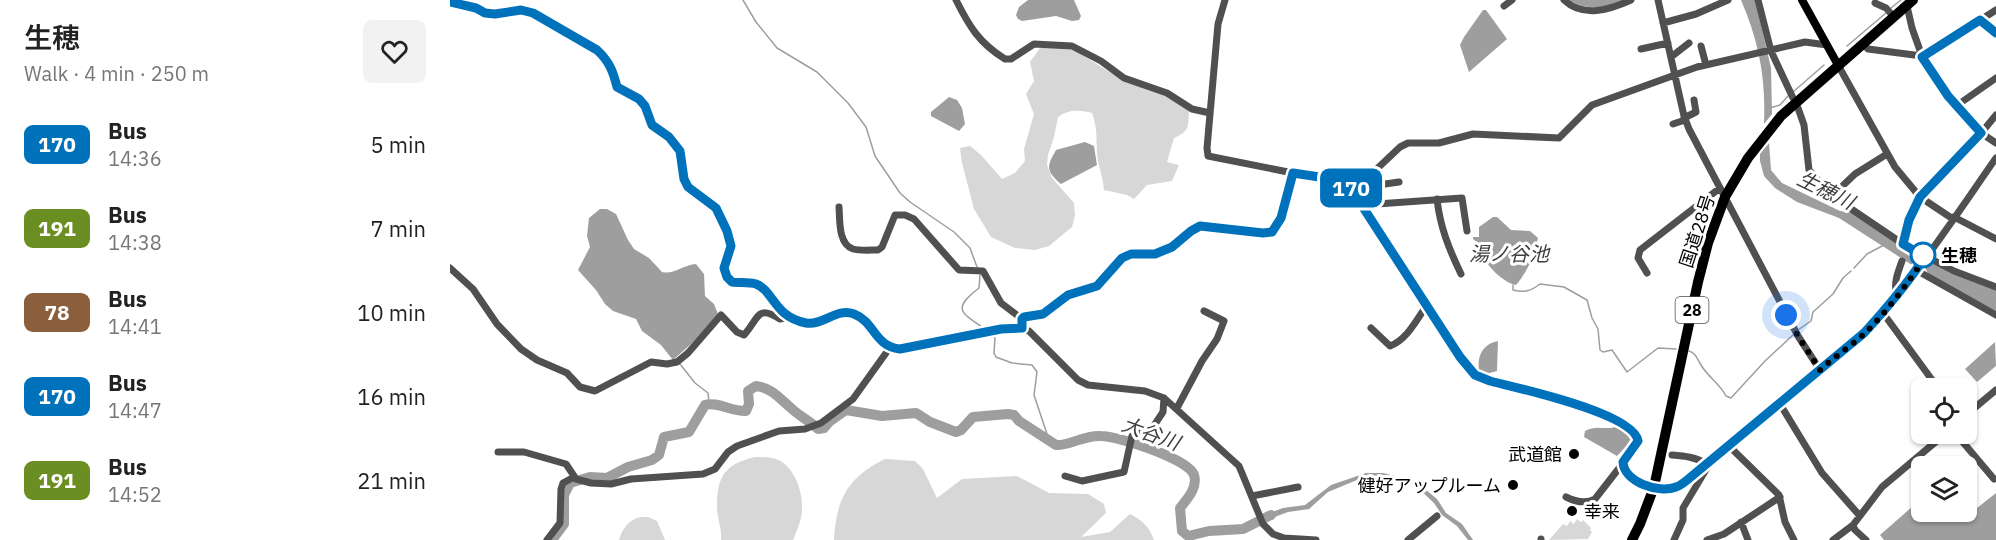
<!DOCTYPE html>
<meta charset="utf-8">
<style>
:root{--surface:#fff;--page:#f2f2f2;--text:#222;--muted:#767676}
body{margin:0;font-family:"IBM Plex Sans","Noto Sans JP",sans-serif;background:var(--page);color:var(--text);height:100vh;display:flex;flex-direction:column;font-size:22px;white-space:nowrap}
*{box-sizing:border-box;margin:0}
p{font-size:20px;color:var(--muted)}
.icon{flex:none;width:33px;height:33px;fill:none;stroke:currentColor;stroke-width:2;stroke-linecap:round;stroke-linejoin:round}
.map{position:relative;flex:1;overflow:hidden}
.details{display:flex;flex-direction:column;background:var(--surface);width:450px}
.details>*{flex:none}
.badge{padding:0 12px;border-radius:9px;font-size:21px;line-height:39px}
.tools{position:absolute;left:1461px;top:378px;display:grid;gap:12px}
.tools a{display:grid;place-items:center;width:66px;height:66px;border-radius:9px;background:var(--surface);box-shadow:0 2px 4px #0004;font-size:30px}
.you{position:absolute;width:30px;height:30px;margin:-15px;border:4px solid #fff;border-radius:50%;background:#1a73e8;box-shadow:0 0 0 9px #1a73e833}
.map>.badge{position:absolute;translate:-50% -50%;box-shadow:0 0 0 3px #fff}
.round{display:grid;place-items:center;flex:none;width:63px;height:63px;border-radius:9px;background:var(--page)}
.overview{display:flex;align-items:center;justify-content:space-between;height:102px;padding:0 24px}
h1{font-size:28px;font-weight:600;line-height:45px}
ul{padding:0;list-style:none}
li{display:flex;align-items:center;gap:18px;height:84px;padding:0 24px}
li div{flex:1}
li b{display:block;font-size:22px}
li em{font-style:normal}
li .badge{min-width:66px;font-weight:700;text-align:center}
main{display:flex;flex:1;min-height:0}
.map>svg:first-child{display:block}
.green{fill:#d7d7d7}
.water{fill:#9e9e9e}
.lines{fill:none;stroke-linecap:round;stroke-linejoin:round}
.stream{stroke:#9e9e9e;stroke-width:1.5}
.river{stroke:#9e9e9e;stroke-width:10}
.minor{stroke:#505050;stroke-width:7}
.major{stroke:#000;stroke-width:8}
.highway{stroke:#000;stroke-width:10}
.line-casing{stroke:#fff;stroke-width:14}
.line{stroke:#0072bc;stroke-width:9}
.walk{stroke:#000;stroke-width:6;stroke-dasharray:0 10.8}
.stop-dot{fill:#fff;stroke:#0072bc;stroke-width:3}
.poi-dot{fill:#000;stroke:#fff;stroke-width:2}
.labels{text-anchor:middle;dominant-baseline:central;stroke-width:6;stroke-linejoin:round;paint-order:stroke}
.shield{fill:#fff;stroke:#4c4c4c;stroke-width:1.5}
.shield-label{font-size:16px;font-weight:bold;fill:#000}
.street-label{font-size:18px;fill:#000;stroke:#fff}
.stop-label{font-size:18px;font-weight:bold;fill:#000;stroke:#fff;text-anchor:start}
.poi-label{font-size:18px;fill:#000;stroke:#fff;text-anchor:end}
.water-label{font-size:20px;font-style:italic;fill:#3f3f3f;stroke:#fff}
</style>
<main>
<section class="details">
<div class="overview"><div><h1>生穂</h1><p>Walk · 4 min · 250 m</p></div><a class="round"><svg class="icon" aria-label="heart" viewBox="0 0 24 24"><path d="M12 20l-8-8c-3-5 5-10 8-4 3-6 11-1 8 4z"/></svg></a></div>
<ul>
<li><span class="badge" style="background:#0072bc;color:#fff">170</span><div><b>Bus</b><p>14:36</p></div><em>5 min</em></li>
<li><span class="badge" style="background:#6b8e23;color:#fff">191</span><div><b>Bus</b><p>14:38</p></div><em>7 min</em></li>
<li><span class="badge" style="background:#8b5e3c;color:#fff">78</span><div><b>Bus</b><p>14:41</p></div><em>10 min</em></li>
<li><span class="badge" style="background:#0072bc;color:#fff">170</span><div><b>Bus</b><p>14:47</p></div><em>16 min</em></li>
<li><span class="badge" style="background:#6b8e23;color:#fff">191</span><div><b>Bus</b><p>14:52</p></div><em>21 min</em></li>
</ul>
</section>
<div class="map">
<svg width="1546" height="540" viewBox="0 0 1546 540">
<rect width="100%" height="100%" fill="#fff"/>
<!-- green -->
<path class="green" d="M600,46l24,4 50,31 43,15 22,14c-1,17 1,21 -15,28l-7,24 12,3 -7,16 -25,4 -13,14 -7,-4 -23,-5c-1,-13 -4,-18 -6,-29 -3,-17 1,-30 -6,-48 -13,-3 -23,-4 -34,4l-4,20 -6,18 -1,10 5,13 22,25 1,12 -3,12 -23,19 -14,4 -20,-2 -24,-11 -17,-28 -12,-46 -2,-15 10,-2 11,9 21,24 13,-6 10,-12 -1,-12 10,-35 -8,-20 8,-13 -4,-19 10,-14z
M305,457c8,0 20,0 27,5 16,11 23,37 19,56 -2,7 -5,15 -8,22h-72c1,-11 -4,-22 -4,-33 0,-31 8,-43 38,-50z
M435,459l30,2 8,8 14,29 25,-19 55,-3 32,17 39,1 16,10 2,9 -25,24 29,-5 20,-18c13,7 19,12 24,26h-320c2,-41 14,-63 51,-81z
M191,517h7l9,4 8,19h-46c3,-11 10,-21 22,-23z
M1127,519l4,3 2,-2 8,8 -1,2 2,2 -4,7 -39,1 14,-16 4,2 3,-5 4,3z"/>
<!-- water -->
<path class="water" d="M578,0h46l7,16 -2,4 -7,1 -16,-5 -34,5 -4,-2 -2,-4 3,-8z
M1119,0h54c-18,8 -37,11 -54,0z
M1291,0h14l16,68 1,46 -8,10c2,-46 -5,-82 -23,-124z
M1033,10h3l21,29 -38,33 -9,-27 4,-8z
M499,97l8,3 5,8 3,16 -6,7 -28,-15v-4z
M635,142l9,4 3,19 -36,19c-16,-14 -14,-18 -5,-34z
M1319,143l2,27 11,13 58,28 14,2 68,44 -7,10 -76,-49 -42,-16 -22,-14 -11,-12 -4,-15v-7z
M150,209h7l9,5 12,26 6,9 15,9 13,14c12,3 21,-7 34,-8l8,10 1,22 9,8 4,10 -27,30 -18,16 -12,-15 -19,-14 -6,-12 -23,-8 -8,-7 -9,-14 -18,-20 12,-23 -3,-11 2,-18z
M1043,217h4l14,13 19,1 8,7c-4,18 -10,33 -22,47 -11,-2 -25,-15 -31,-25 -5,-8 -4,-16 -12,-21v-2h6v-10z
M1478,260l68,29v22l-67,-36 -4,-7z
M1048,341l-1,30 -11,3 -7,-4c-2,-15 4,-26 19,-29z
M1545,342l1,24 -19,16 -12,-13z
M1169,426l14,8 1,4 -17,18 -33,-19 1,-6c11,-7 22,0 34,-5z
M916,473h17l32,8 22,18 9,14 16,11 11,16h-5l-11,-14 -15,-11 -8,-12 -19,-18 -6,-3 -22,-4 -30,2 -29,12 -19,17 -21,3 -24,9 -3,-5 22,-8 22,-3 26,-20z
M1546,493v47h-112l-4,-5 41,-36 1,13h44l1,-16 10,12z"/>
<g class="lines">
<!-- stream -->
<path class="stream" d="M293,0l13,22 21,26 40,24 31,31 18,24 9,29 25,37 10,9 44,30 16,16 7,19
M1441,8l10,-8
M1397,46l39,-33
M1343,92l31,-27
M1320,108l10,-3 8,-9
M1404,268l13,-14 17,-9
M530,275l-1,13c-27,21 -19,24 6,41
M1063,285v5c11,3 18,1 27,-6l24,3 23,13 5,18 6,11 2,21 3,2 9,-2 15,22 31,-24 18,1
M1348,330l13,-9 2,-9 20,-18 10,-16 8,-7
M541,334l4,4 -1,15 2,4 16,6 20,2 5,7 -3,23 15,45
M1239,351c7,2 8,8 12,14 7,12 19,19 25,31l5,2 34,-37 28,-26
M230,364l15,19 13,10 1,10"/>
<!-- river -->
<path class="river" d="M102,540l12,-16v-29l6,-12 20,-6 17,1 21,-11 24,-7 7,-5 5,-18 25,-5 16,-27c11,-4 28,7 41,6l3,-7 -1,-13 8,-5c16,2 23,12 35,22 8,8 19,13 27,21l6,-1 5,-6 17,-12 36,6 34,-3 14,9 26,10 5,-2 12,-13 35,-3 6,1 5,6 37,24c14,1 27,-10 45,-9 17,0 88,23 93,39 4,13 -7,24 -14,33l2,23 6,5 21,-5 34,-2 28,-14"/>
<!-- minor -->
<path class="minor" d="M506,0c13,26 23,43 49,59h6l23,-15 38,2 29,15 23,17 43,15 25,16 18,4
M775,0l-7,24 -11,124 1,8 85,17 70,9 37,-35 8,-4h31l34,-9 86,4 33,-33 105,-38 108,-25 22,3
M1114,0c19,18 45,10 67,0
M1208,0l26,116 5,13 109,207 22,34
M1308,0l13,51 22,47
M0,2l26,6 9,5 10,1 26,-4 12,3 64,37c12,11 16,21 20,37 10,6 23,10 29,22 3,5 3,11 7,17 8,10 21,12 26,25 5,10 1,26 9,35 3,4 8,5 12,8 13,9 21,21 27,36 8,23 -11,36 5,52 7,1 17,0 24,2 18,7 17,32 50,39 17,3 31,-16 48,-9 21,8 21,32 46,35l101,-20 20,-1 8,3 49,49 10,5 57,6 19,7 75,68 24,58 10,10 11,4 32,2
M1425,3l11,5 8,9
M1054,6l8,-6
M1457,6l5,22 11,31 37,51 21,23 15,10
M1530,20l16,13
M1213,23l33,-9 32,-14
M1413,44l5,5 54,7
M1251,46l5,19
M1191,49l27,-6
M1221,57l18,-14
M1472,57l74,-47
M1388,65l57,102 25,30 61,-64
M1506,106l40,-28
M1348,108l6,17 5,45 23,26 74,50 48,25 42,16
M1234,118l12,-6 -2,-12
M1223,124l12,-4
M1532,132l14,-17
M896,181l114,176 15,18 15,6 115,33 30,19 3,8 -1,4 -42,54c-9,5 -19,3 -29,-2
M913,182l22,2 14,-2
M1382,196l23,-22 32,-20
M987,199c3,28 12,50 24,75
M913,205l99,-7 5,33
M389,207c1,13 -1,37 14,42 7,2 18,1 25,1l4,-3 13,-32h10l9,4 45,51 24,1 18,32 21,16
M1504,217l42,22
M1453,244l6,-24 11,-23 33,22
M0,268l23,21 24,35 24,25 16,11 30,13 13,14 15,4 56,-29 16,2 10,-2 11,-9 33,-38 16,17 7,3c15,-16 12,-31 36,-16l8,-2
M1466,270l80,45
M1197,273l-9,-15 2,-8 80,-62
M1447,295c-4,-11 1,-23 5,-34
M1433,313l55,75
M571,328l1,-9 2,-2 19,-3 25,-19 8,-4 21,-5 25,-28 9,-4h24l17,-7 18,-16 10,-5 63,7c5,0 9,0 13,-4 9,-11 13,-42 17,-56
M921,328l19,18c17,-6 27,-27 37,-41
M1330,404l42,69 38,43
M727,408l25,-47 15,-22 7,-18 -20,-10
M1516,415l30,-25
M1506,434l38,45
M1279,446l50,49 6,27 9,18
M48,452h26l42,12 10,15 15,4 20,1 20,-5 72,-5 12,-5 13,-17 9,-6 42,-15 26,-2 16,-6 32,-24 33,-46 2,-6
M1222,455c12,1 24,2 35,9v4l-24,40v12l-9,20
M1173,462c1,20 36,32 53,25 6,-2 11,-7 15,-11l173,-143c50,-53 90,-115 132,-175
M615,476l17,5 42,-9 8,-36 21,-9 10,-15 1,-14
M802,496l46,-9
M1291,522l7,18
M1091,539v1
M97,540l13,-17 1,-34 2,-6 11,-6
M958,540l29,-24
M1257,540l17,-6 56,-37
M1383,540l20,-15
M1416,540l-11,-10 -2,-5 29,-38 63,-53"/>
<!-- major -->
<path class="major" d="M1352,0l36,65"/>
<!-- highway -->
<path class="highway" d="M1182,540l8,-16 14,-37 44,-205 10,-39 17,-46 23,-39 33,-42 132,-116"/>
</g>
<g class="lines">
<defs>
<path id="line" d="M0,2l26,6 9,5 10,1 26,-4 12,3 64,37c12,11 16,21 20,37l22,12 6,7 7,19 17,12 11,14 4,28 4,8 28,21 11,23 4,15 -7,22 3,9 5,5c7,1 17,0 24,2 18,7 17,32 50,39 17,3 31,-16 48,-9 21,8 20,32 46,35l101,-20 21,-1v-9l2,-2 19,-3 25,-19 29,-9 25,-28 9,-4h24l17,-7 19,-16 9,-5 63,7 9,-1 9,-14 12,-45 53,8 114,176 15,18 15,6c27,7 144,32 148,60l-15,21c1,20 36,32 53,25 6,-2 11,-7 16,-11l172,-143c22,-24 43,-49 61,-76l-22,-13 6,-24 11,-23 61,-64 -33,-37 -26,-39 58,-37 16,13"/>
</defs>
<!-- line casing -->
<use href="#line" class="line-casing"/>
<!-- line -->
<use href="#line" class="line"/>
<!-- walk -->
<path class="walk" d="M1336,315l12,21 22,34c14,-13 30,-23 44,-36 23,-22 44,-51 61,-77l-2,-2"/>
</g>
<!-- markers -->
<circle class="stop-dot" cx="1473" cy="255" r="12"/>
<g class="poi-dot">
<circle cx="1124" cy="454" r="6"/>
<circle cx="1063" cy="485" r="6"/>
<circle cx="1122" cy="511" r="6"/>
</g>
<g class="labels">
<!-- shield labels -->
<rect class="shield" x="1225.5" y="297" width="33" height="26" rx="4.5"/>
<g class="shield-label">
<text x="1242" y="310">28</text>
</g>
<!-- street labels -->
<g class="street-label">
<text transform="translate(1247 231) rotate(-72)">国道28号</text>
</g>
<!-- stop labels -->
<g class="stop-label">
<text x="1491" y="255">生穂</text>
</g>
<!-- poi labels -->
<g class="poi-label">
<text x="1112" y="454">武道館</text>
<text x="1051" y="485">健好アップルーム</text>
<text x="1134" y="511" text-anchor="start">幸来</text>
</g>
<!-- water labels -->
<g class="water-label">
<text transform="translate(1376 190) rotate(26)">生穂川</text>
<text x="1059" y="253">湯ノ谷池</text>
<text transform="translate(701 433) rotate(20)">大谷川</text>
</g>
</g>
</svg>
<div class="tools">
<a><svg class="icon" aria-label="locate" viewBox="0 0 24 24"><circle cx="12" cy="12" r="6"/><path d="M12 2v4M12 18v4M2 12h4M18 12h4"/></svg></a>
<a><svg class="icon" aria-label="layers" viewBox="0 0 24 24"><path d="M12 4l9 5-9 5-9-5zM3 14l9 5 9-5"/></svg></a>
</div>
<div class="you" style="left:1336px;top:315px"></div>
<b class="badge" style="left:901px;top:188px;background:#0072bc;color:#fff">170</b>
</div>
</main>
